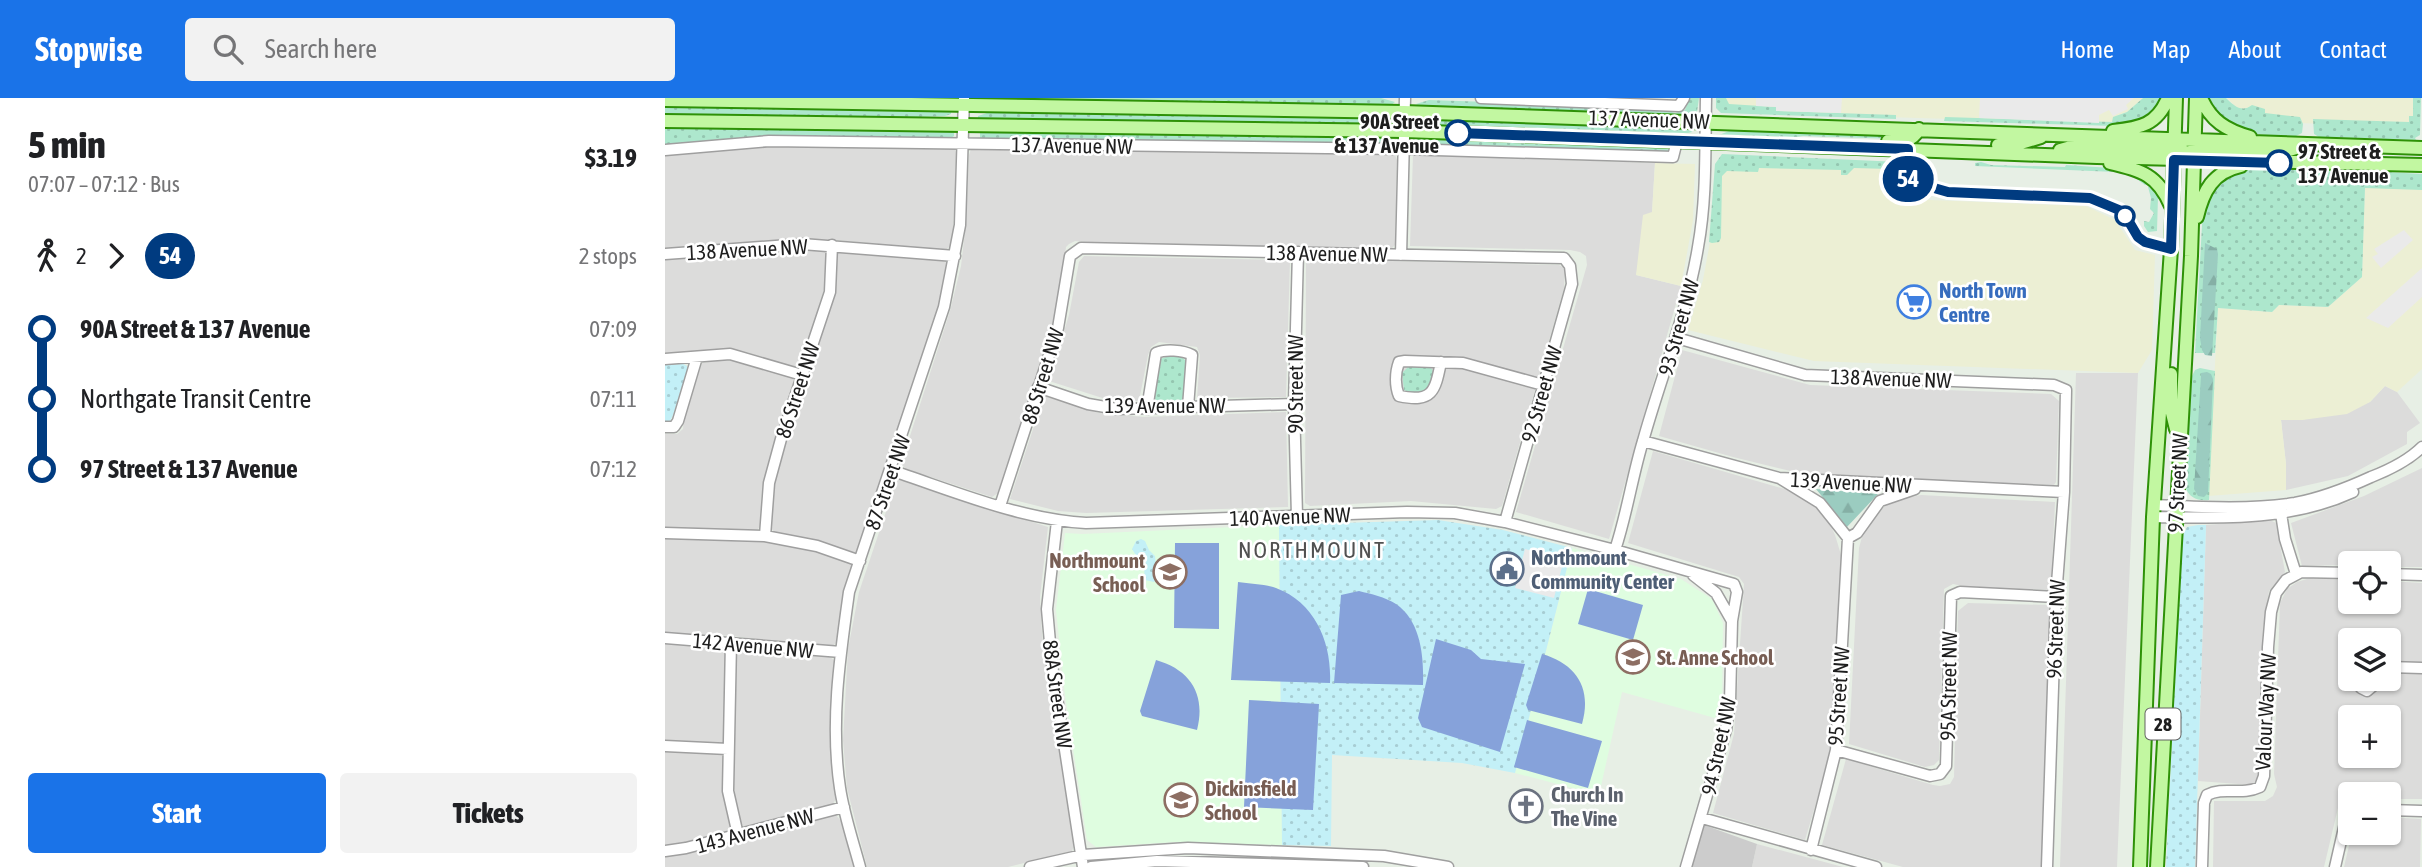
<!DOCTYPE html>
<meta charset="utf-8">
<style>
:root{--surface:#fff;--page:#f2f2f2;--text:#202124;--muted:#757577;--accent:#1a73e8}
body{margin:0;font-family:"Asap Condensed",sans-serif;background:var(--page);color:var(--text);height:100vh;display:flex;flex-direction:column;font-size:26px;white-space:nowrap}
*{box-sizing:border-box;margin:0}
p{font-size:23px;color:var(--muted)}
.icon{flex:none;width:38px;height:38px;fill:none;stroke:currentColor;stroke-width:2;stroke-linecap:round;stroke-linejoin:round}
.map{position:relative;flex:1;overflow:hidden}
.details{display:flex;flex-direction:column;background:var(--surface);width:665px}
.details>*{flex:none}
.badge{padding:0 14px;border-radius:23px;font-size:24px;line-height:46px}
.fabs{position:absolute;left:1673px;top:453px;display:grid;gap:14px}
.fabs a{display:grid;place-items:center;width:63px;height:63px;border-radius:7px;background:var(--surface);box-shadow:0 2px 5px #0004;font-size:35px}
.map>.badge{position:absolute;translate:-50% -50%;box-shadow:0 0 0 4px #fff}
.legs{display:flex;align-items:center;gap:10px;height:77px;padding:0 28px;font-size:23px}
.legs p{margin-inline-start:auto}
.headline{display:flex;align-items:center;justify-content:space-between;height:119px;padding:0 28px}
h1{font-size:38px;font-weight:800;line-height:52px}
.primary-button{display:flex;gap:14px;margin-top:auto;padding:14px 28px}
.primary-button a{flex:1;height:80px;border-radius:7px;background:var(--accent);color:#fff;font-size:28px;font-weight:800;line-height:80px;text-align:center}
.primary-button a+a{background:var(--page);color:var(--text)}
ul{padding:0 28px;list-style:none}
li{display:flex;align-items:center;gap:24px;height:70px;font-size:26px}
li i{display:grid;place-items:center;width:10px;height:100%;margin:0 9px;background:currentColor}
li i::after{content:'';width:18px;height:18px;margin:-9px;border:5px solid;border-radius:50%;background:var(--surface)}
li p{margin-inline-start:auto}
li:first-child i{background:linear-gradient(#0000 50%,currentColor 0)}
li:last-child i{background:linear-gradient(currentColor 50%,#0000 0)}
header{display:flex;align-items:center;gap:42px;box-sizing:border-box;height:98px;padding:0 35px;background:var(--accent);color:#fff}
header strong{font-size:33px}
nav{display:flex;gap:38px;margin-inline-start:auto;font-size:24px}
.search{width:490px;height:63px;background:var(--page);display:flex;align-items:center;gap:18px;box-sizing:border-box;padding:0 24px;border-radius:7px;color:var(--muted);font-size:26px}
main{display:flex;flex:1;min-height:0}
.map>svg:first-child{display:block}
.residential{fill:#dcdcdb;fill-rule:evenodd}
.commercial{fill:#ecefd4}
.education{fill:#dffde0}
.religious{fill:#ccc}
.grass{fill:url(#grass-dots)}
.forest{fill:url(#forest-firs)}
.park{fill:url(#park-dots)}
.pitch{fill:#86a2da}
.parking{fill:#eaeaea}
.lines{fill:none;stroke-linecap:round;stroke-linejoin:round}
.minor-casing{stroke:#9f9f9f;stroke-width:13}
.major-casing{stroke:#2e9107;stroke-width:16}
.minor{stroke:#fff;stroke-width:10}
.major{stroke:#c2f7a1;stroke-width:12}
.line-1-casing{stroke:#fff;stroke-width:16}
.line-1{stroke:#003b80;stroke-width:10}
.stop-1-dot{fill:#fff;stroke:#003b80;stroke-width:3.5}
.labels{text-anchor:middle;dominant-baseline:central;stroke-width:5;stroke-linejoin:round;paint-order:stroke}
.shield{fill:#fff;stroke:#626262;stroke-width:2}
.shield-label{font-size:19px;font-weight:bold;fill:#1e1e1e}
.street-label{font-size:21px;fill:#1e1e1e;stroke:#fff}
.stop-label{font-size:21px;font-weight:bold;fill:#1e1e1e;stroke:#fff;text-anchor:end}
.shop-label{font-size:21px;font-weight:bold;fill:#366cbe;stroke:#fff;text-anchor:start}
.service-label{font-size:21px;font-weight:bold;fill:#4e5e75;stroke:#fff;text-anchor:start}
.education-label{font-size:21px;font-weight:bold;fill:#785e54;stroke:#fff;text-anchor:start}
.worship-label{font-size:21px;font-weight:bold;fill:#5b616d;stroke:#fff;text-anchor:start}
.neighbourhood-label{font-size:23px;letter-spacing:2px;fill:#515151;stroke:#fff}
</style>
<header>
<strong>Stopwise</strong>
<div class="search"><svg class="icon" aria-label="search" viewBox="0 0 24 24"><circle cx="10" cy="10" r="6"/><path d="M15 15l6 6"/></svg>Search here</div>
<nav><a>Home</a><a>Map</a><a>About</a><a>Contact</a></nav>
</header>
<main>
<section class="details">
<div class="headline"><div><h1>5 min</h1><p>07:07 – 07:12 · Bus</p></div><b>$3.19</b></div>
<div class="legs"><svg class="icon" aria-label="walk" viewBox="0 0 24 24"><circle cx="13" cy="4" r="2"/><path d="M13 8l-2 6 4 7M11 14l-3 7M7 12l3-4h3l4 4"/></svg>2<svg class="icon" aria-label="forward" viewBox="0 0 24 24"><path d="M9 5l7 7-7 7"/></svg><b class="badge" style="background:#003b80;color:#fff">54</b><p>2 stops</p></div>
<ul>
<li><i style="color:#003b80"></i><b>90A Street &amp; 137 Avenue</b><p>07:09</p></li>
<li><i style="color:#003b80"></i><span>Northgate Transit Centre</span><p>07:11</p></li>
<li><i style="color:#003b80"></i><b>97 Street &amp; 137 Avenue</b><p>07:12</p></li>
</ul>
<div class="primary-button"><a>Start</a><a>Tickets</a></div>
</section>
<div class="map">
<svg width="1757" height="769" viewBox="0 0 1757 769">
<defs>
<pattern id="grass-dots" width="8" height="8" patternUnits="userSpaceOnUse" patternTransform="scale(1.75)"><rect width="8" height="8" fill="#ade7cd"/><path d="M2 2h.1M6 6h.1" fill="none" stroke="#94c6b0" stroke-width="1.8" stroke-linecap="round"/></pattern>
<pattern id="forest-firs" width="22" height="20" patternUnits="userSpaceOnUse" patternTransform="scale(1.75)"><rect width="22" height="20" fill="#9bccc0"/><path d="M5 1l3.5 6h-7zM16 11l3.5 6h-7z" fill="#85afa5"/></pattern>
<pattern id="park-dots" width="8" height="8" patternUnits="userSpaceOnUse" patternTransform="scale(1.75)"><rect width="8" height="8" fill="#c3f0f7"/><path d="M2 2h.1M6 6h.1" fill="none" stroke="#a7cdd3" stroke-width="1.8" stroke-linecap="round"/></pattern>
</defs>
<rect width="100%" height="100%" fill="#e7efe5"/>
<!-- residential -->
<path class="residential" d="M111,47l178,3 2,4 -1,46 -3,47 -7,5 -110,-10h-63l-107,9v-95z
M310,49l416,6 4,2 2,5 -2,85 -5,5 -277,-6 -38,-3 -6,3 -3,3 -8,65 -60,181 -6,4 -86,-28 -5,-5 49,-153 11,-45 5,-44 3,-67 2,-6z
M748,57l242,8 -3,50 -16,62 45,11 -72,253 -93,-27 71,-247 -1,-9 -6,-4 -10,-2 -160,-4z
M109,151h48l5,3 -2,34 -24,78 -7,3 -48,-15 -16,-2 -65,4v-95z
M179,152l98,10 5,3 -6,34 -12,40 -70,211 -3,4 -4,1 -49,-15 -28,-5 -5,-6 4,-48 59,-181 4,-42 2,-4z
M419,158l206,4 -4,137 -89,1 3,-43 -3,-8 -38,-5 -8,5 -3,8 -9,46h-27l-63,-20 20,-66 10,-53z
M641,161l253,6 4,2 2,5 -1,16 -62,218 -6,3 -85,-8 -101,5 -5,-3z
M1017,252l128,35 241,9 8,7 -3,81 -2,3 -239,-8 -82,-20 -74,-21z
M56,262l24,2 45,14 4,4 -26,85 -6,24 -2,37 -2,3 -5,2 -88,-3v-94h12l6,-5 1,-13 18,-53z
M1411,275h62l-21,494h-57z
M1720,288l12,6 23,31 -13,9v12l-59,32 -62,14v-26l-5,-44h21l68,-18z
M379,298l55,17 45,4 142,-5 2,95 -202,6 -28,-2 -48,-12z
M988,353l135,39 24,13 16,17 7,15 7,23 -9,188 -28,94 -92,-27 21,-79 10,-150 -5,-7 -111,-34z
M1757,370v99h-33v-3l-87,2 -11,-43 73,-27z
M232,381l151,48 -8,70 2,37 33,209 -3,8 -64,16h-141l-20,-79 -4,-48 5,-91 11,-57z
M1256,397l134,7 -4,88 -83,-3 -15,-3 -9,5 -5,171 -5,5 -9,2 -76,-23 10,-196 4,-15 21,-26 12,-7z
M1605,422l6,3 9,49 -16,19 -6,39 -5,148 -6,7 -54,-4 8,-256z
M0,440l106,4 22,3 57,17 3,4 -1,6 -8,27 -8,44 -6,5 -98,-12 -67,-3z
M1645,480l40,2v22h39v-21l33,2v216h-33v-5h-39v4l-12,10 -14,59h-111l1,-66h51l8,-5 4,-9 -3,-13 6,-171 7,-14 10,-7zM1685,542h39v39h-39zM1685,620h39v38h-39z
M1303,505l80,2 3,3 -8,259h-140l-81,-22 24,-86 87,26 7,1 10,-2 4,-7 4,-166z
M0,545l53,2 7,2 2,5 -5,112 1,27 8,35 -3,6 -63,15z
M75,549l90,10 4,3 -4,77 6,62 -4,6 -86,23 -5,-4 -5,-19 -4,-38 4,-114z
M170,716l6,7 13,46h-189v-10z
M1724,719l32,2 -1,48h-76l8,-34h37z
M1092,746l86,23h-91z"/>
<!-- commercial -->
<path class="commercial" d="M1051,0h427l-16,14 -14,5v5l-25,1 -369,-11 -3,-4z
M1562,0h193l-2,28 -168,-4z
M990,65l40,1 -2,56 -12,66 -45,-11 7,-60 9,-3z
M1050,68l187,1 1,32 183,7 29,14 20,30 20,5 -3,95 -14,23 -324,-12 -126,-31 15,-50 9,-49z
M1700,83l57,2v186l-25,23 -12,-6 -15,16 -23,12 -45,6h-21l5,44v26l-78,6 10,-188 54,4 7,-7 49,2 34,-30z"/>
<!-- education -->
<path class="education" d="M614,427l3,320 -106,-3 -80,5 -9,-7 -22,-145 -9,-85 9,-77 17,1z
M907,450l109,31 31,20 11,24 -1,82 -7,13 -93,-26 -23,103 -84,-22z"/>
<!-- religious -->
<path class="religious" d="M1039,727l53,19 -5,23h-60z"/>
<!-- grass -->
<path class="grass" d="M313,0h403l14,4 -5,4 -406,-6z
M1024,0h10l-2,14 -3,-1 -6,3 -15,1v2l-249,-9 -8,-4 13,-4 230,8 16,5 10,-3z
M1051,0h10l3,6 48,3v4l119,4v4l-175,-6 -5,-5z
M1478,0h18c-7,21 -27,24 -47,28l-170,-5 1,-4 167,5 1,-5 14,-5z
M1542,0h19c8,8 16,15 26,7l13,4v4l35,4 3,7 -1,9 -6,3c-41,-1 -66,1 -89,-38z
M1748,0h8l-1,37 -5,3 1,2 -97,-3 -5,-3 -1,-15 96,3v-6h4z
M0,8l279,4 7,2v2l-6,2 -81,3 -199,-3z
M404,13l319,6 3,4 -9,2 -79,1 -325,-6v-2l9,-3z
M762,22h82l184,9 -1,3 -8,2h-87l-179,-8 -1,-3z
M0,28l279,3 10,4v3l-5,3 -284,7z
M315,32l403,6 10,4v2l-6,3 -407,-5z
M1064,33l156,3 12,5 -94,-3 -28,4 -54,-3 -2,-2z
M757,39l243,10 4,3 -3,4 -252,-9v-4z
M1057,56l178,8 3,6v10h-6v-5l-8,-4 -35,-1 -7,7h-6v-5l-82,-2 -1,4 -31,-1 -5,5 -1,62 -2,4 -7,1 -3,-1 6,-78z
M1316,64l10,3 74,2 1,-2 45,3 37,11 -1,5 -2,1 -14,-10 -15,-3 -141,-6v-3z
M1586,70h65l106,6v16l-57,-2 -3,89 -34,30 -49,-2 -7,7 -54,-4 -3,45h-20l8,-146 21,-32z
M1486,86l7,13 -1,34 -9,1 -4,-6v-5l5,1 5,-9 -4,-4 1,-11 -3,-11z
M501,259h16l6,6 -4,35 -5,6h-20l-6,-6 7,-39z
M744,268l19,1 4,2c6,19 -12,29 -28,21l-2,-17z
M1535,270l15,3 -6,129c-12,1 -20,-2 -24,-14l7,-110 3,-6z"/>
<!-- forest -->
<path class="forest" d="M1540,145l12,6 1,5 -6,102 -7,-1 -3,-5 -2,-12z
M1542,274l4,2 2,5 -5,114 -4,4 -6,-1 -4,-7 7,-113v-3z
M1151,391l62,5 -31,33z"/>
<!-- park -->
<path class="park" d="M18,266l4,2v5l-14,44 -3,6 -5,1v-57z
M773,422l65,10 69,18 -57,225 -53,-10 -130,-8 -1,91 -49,-1 -3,-320z
M1533,427h8l-11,342h-29l16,-330 5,-10z
M476,441l4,2 4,9 6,6 1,11 4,8 -6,7 -9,-2 -1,-12 -12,-19 4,-8z"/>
<!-- pitch -->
<path class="pitch" d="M510,445h44v86l-45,-1z
M573,484c12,2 27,2 38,6 40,15 56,56 54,95l-99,-3z
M923,491l55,16 -10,35 -55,-16z
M694,493c12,3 26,6 37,13 25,17 28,53 27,81l-89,-2 7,-88z
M771,541l35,11 10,9 44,5 -25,88 -78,-25 -4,-9z
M877,556c35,10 50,35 40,70l-54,-14 -2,-5z
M491,562c35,10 50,35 41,70l-55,-14 -2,-5z
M584,602l70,4 -6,106 -69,-3z
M862,622l75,21 -14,47 -74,-21z"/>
<!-- parking -->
<path class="parking" d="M1091,0h86l-1,15 -65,-2v-4l-20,-1z
M1315,0h154l-8,7 2,4 -15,7 -4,-6 -10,5v8l-120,-5z
M1739,132l9,10 -32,28 -9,-11 6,-3 -4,-5z
M1757,170v29l-34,31 -22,-10z
M860,451l39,10 -10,39 -39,-10z"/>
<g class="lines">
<defs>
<path id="minor" d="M816,0l198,8 5,-8
M0,52l104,-9 634,8 270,8 4,-16
M0,156l137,-10 153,12
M736,157l4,-157
M1012,240l128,37 249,10 12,5 -2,102 -8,105 -9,270
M0,261l65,-5 72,21
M776,264c-6,29 -8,41 -42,34 -4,-10 -4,-23 0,-34l6,-1 58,2 80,22
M373,289l50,17 29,5 177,-5
M482,311l9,-56c9,-4 27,-3 36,2l-4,52
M0,329h9l4,-6 19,-64
M978,343l136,37 285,14
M225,372c64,21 129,49 196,53l321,-11 48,1 50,9 110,28 119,34 3,8 -5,29 -2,81 -4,28 -40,137
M1116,381l39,24 28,35 -12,212 -25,100
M1489,407c46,2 95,5 141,-2 26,-5 52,-15 76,-26 18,-7 37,-16 51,-30
M335,408l58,-178 12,-72 11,-8 483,10 6,8 2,18 -67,238
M1615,409l5,32 11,35
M632,418l-3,-112 4,-152
M1488,419c68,1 137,4 200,-25
M392,423l-10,88 5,56 31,202
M0,435l100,3 52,10 43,15
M100,438l4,-53 12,-44 49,-147 2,-47
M1183,440l9,-5 23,-32 35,-12
M950,452c12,-36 17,-73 28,-109 18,-65 44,-127 55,-194 9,-49 7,-100 8,-149
M1724,476l33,1
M1028,477l23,18 16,28
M0,540l176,14
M66,544l-3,149 10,44
M1724,569l33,1
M1694,581l2,9 6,3 6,-5 1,-7
M0,648l63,3
M1171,652l94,26 10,-2 6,-8 5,-170 9,-4 96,5
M1724,712l33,1
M1037,720l174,49
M0,753l21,-3 158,-41
M195,769c-7,-26 -16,-52 -20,-79 -10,-65 0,-132 9,-196l95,-285 16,-82 4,-127
M365,769l53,-12 105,-7 196,8 64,11
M426,769l66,-6 206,6
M1537,769l2,-64 3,-8c17,-9 34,1 53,-8l4,-11 4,-129 3,-35 5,-19 10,-13 15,-8 49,1
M1670,769l11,-48 4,-7"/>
<path id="major" d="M1536,0c10,23 25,32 49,39
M0,2l739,12 1018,36
M0,23l739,10 693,26 325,8
M1448,33c27,-3 44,-6 55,-33
M1223,43c14,1 24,1 31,-12
M1333,47h16l27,-8
M1395,52l11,-3 110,1
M1524,54l90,1 17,-5
M1445,65c31,7 48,12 61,43
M1532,119c6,-26 16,-45 44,-51
M1506,276v35l5,20
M1475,769l13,-350 18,-268 5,-151
M1492,769l34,-611 5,-158"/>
</defs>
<!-- minor casing -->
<use href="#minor" class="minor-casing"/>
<!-- major casing -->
<use href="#major" class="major-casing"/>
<!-- minor -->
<use href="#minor" class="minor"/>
<!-- major -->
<use href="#major" class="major"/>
</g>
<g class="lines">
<defs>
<path id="line-1" d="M793,35l450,16v29l12,6 28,8 142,6 29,12 6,5 13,22 7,5 26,7 3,-89 105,3"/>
</defs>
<!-- line-1 casing -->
<use href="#line-1" class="line-1-casing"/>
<!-- line-1 -->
<use href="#line-1" class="line-1"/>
</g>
<!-- icons -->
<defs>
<symbol id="supermarket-ring" viewBox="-11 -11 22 22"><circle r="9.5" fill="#fff" stroke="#3f7fe0" stroke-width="1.5"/><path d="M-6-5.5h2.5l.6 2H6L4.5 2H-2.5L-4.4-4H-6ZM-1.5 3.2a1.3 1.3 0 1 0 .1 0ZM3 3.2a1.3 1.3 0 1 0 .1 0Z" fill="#3f7fe0"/></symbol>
<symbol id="civic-ring" viewBox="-11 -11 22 22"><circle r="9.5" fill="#fff" stroke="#5c6f8a" stroke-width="1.5"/><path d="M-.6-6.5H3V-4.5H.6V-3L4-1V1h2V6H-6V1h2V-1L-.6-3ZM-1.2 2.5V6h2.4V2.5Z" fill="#5c6f8a"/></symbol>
<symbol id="school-ring" viewBox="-11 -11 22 22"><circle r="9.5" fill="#fff" stroke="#8d6e63" stroke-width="1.5"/><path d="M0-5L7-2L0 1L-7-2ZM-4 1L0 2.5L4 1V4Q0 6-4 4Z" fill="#8d6e63"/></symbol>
<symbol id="church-ring" viewBox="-11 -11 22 22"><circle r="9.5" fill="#fff" stroke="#6b7280" stroke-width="1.5"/><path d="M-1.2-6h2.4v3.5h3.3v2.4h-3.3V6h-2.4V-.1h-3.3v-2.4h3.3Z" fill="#6b7280"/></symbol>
</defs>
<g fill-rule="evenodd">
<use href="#supermarket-ring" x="1230" y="185" width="38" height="38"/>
<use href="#civic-ring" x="823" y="452" width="38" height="38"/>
<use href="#school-ring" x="486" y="455" width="38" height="38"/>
<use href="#school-ring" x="949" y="540" width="38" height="38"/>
<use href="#school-ring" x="497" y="683" width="38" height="38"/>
<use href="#church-ring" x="842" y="689" width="38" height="38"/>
</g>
<!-- markers -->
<g class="stop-1-dot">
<circle cx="793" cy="35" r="12"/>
<circle cx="1614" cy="65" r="12"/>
<circle cx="1460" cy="118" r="9"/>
</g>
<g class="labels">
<!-- shield labels -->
<rect class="shield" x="1480.5" y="610.5" width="35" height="31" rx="5"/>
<g class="shield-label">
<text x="1498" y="626">28</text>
</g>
<!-- street labels -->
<g class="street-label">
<text transform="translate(984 21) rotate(2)">137 Avenue NW</text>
<text transform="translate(407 47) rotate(1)">137 Avenue NW</text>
<text transform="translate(82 151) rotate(-3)">138 Avenue NW</text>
<text transform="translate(662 155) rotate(1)">138 Avenue NW</text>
<text transform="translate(1013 229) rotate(-74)">93 Street NW</text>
<text transform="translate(377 278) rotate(-73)">88 Street NW</text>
<text transform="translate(1226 280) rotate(2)">138 Avenue NW</text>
<text transform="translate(630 286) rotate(-90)">90 Street NW</text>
<text transform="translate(132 292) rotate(-72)">86 Street NW</text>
<text transform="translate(876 296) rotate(-74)">92 Street NW</text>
<text x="500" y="307">139 Avenue NW</text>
<text transform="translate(222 384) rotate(-71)">87 Street NW</text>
<text transform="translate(1186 384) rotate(3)">139 Avenue NW</text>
<text transform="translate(1512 385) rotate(-87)">97 Street NW</text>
<text transform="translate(625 418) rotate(-2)">140 Avenue NW</text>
<text transform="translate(1390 531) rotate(-88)">96 Street NW</text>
<text transform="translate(88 547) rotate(5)">142 Avenue NW</text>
<text transform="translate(1283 588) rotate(-89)">95A Street NW</text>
<text transform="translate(393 596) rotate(82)">88A Street NW</text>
<text transform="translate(1173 598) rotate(-86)">95 Street NW</text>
<text transform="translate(1600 614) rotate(-87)">Valour Way NW</text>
<text transform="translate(1053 648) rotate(-78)">94 Street NW</text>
<text transform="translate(90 732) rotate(-15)">143 Avenue NW</text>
</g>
<!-- stop labels -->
<g class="stop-label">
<text x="774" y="23">90A Street<tspan x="774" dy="24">&amp; 137 Avenue</tspan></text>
<text x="1633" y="53" text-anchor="start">97 Street &amp;<tspan x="1633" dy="24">137 Avenue</tspan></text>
</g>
<!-- shop labels -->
<g class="shop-label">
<text x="1274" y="192">North Town<tspan x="1274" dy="24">Centre</tspan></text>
</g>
<!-- service labels -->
<g class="service-label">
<text x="866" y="459">Northmount<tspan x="866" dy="24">Community Center</tspan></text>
</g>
<!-- education labels -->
<g class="education-label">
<text x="480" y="462" text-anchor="end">Northmount<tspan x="480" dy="24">School</tspan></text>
<text x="992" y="559">St. Anne School</text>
<text x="540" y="690">Dickinsfield<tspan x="540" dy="24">School</tspan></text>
</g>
<!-- worship labels -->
<g class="worship-label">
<text x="886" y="696">Church In<tspan x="886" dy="24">The Vine</tspan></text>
</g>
<!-- neighbourhood labels -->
<g class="neighbourhood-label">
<text x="647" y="452">NORTHMOUNT</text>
</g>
</g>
</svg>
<div class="fabs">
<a><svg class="icon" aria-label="locate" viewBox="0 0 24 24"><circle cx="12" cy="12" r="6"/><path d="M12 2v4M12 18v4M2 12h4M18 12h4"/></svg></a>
<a><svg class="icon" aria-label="layers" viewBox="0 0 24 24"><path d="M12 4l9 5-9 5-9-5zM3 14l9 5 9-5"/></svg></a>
<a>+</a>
<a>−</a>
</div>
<b class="badge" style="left:1243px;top:81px;background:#003b80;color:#fff">54</b>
</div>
</main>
